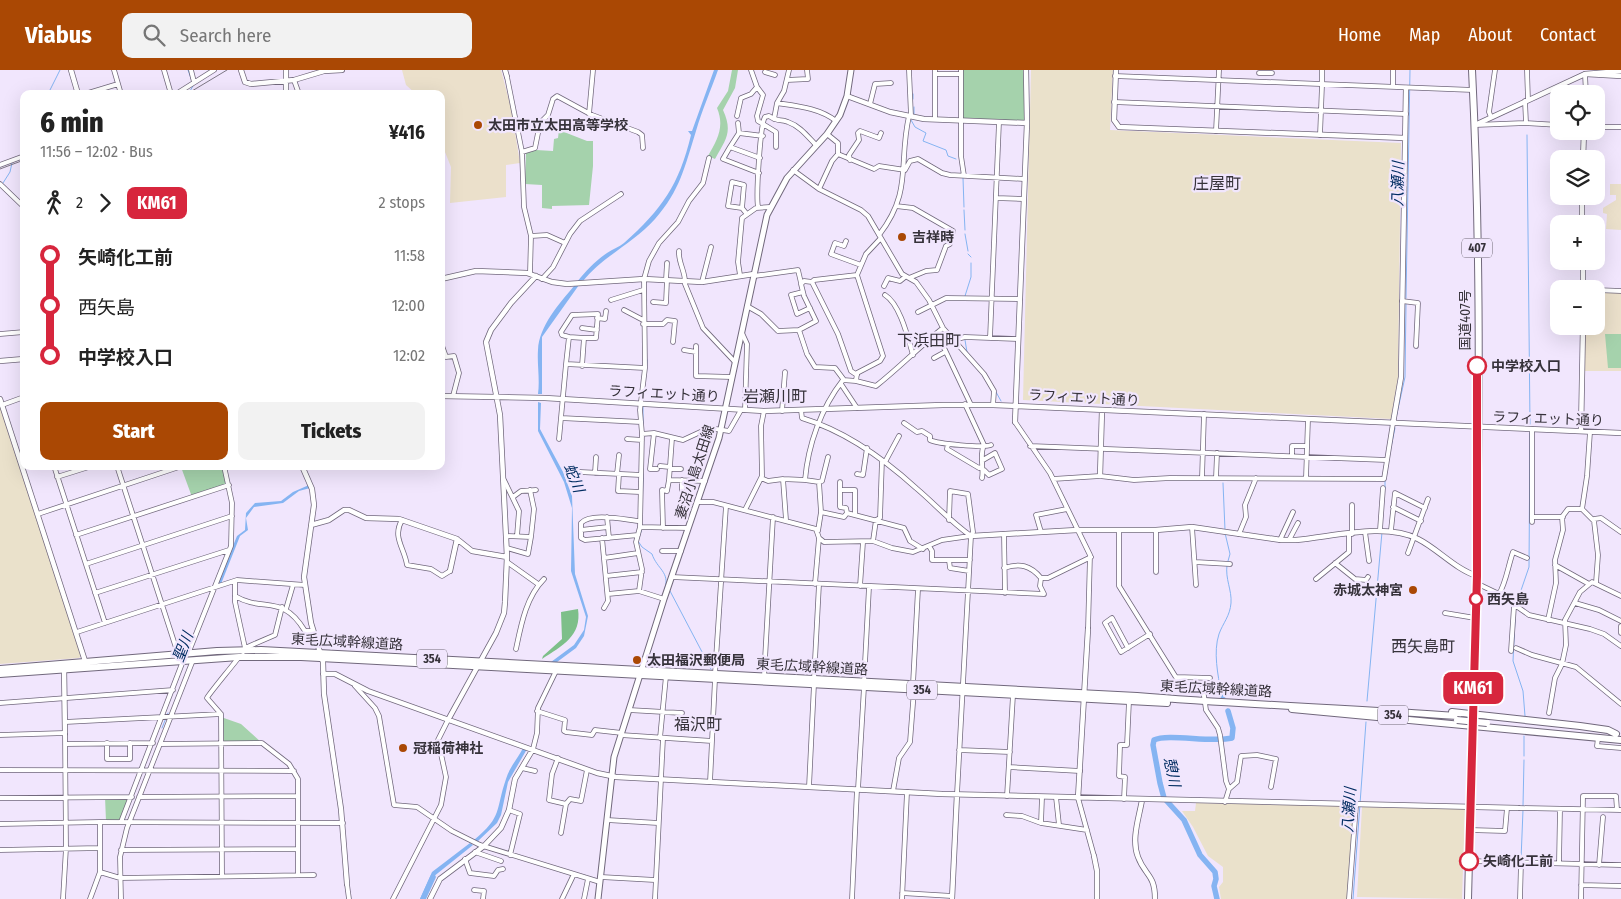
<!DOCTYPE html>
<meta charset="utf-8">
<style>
:root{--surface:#fff;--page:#f2f2f2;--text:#222;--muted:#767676;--accent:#aa4804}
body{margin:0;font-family:"Fira Sans Condensed","Noto Sans JP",sans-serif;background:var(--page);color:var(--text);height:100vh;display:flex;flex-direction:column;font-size:19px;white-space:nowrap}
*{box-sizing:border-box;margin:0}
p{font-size:16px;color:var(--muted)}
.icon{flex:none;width:28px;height:28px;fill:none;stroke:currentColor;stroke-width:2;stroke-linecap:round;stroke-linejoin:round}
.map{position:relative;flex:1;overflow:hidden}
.details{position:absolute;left:20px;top:20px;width:425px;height:380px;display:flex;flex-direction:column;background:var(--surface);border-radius:10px;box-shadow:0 5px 20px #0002}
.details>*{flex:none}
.badge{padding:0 10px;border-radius:8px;font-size:18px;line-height:32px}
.fabs{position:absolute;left:1550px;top:15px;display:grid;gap:10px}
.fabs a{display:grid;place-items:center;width:55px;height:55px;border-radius:10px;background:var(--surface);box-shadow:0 5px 20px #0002;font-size:25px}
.map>.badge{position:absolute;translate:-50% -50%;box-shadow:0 0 0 2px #fff}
.legs{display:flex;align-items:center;gap:8px;height:55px;padding:0 20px;font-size:16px}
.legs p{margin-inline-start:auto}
.head{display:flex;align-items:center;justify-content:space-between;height:85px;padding:0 20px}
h1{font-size:28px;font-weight:800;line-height:38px}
.button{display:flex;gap:10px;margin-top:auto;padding:10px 20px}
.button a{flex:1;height:58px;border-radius:10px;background:var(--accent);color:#fff;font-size:20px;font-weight:800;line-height:58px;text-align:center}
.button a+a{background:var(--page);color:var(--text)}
ul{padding:0 20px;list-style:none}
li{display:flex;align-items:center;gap:18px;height:50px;font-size:19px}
li i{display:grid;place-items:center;width:8px;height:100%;margin:0 6px;background:currentColor}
li i::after{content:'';width:12px;height:12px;margin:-6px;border:4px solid;border-radius:50%;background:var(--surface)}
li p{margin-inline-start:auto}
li:first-child i{background:linear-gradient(#0000 50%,currentColor 0)}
li:last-child i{background:linear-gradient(currentColor 50%,#0000 0)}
header{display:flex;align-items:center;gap:30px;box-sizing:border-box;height:70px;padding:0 25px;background:var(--accent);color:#fff}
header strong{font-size:24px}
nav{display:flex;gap:28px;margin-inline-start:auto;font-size:18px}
.search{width:350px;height:45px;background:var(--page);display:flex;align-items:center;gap:12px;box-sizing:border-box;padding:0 18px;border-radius:10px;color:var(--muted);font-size:19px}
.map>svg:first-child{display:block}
.industrial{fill:#eae1cb}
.education{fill:#ebe0cb}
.green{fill:#a5d2ac}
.forest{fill:#7dbf89}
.water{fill:#85b4f2}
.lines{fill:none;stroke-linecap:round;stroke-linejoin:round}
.stream{stroke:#85b4f2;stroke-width:1}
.river{stroke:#85b4f2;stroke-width:5.5}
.minor-casing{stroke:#71687c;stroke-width:5.5}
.tertiary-casing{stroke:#71687c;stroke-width:6}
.secondary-casing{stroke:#71687c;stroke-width:7}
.trunk-casing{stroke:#71687c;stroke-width:8}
.minor{stroke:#fff;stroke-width:4}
.tertiary{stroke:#fff;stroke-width:4.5}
.secondary{stroke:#fff;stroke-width:5}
.trunk{stroke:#fff;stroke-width:6}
.rail{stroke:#7e7785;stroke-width:1}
.trunk-bridge-casing{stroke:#71687c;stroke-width:8;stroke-linecap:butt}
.trunk-bridge{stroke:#fff;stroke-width:6}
.line-1-casing{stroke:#fff;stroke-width:11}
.line-1{stroke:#d7263d;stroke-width:8}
.poi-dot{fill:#aa4804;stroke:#f1e6fd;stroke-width:2}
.stop-1-dot{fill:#fff;stroke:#d7263d;stroke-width:2.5}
.labels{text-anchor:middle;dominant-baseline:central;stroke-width:4.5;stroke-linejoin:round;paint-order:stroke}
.shield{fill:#f1e6fd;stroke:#6e6874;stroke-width:1}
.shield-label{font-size:12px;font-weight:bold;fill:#36323a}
.poi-label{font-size:14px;font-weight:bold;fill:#36323a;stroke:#f1e6fd;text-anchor:start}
.street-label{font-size:14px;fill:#36323a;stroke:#f1e6fd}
.stop-label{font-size:14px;font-weight:bold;fill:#36323a;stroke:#f1e6fd;text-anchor:start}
.water-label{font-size:15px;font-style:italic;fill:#002c61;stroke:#f1e6fd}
.quarter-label{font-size:16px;fill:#36323a;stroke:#f1e6fd}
</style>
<header>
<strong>Viabus</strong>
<div class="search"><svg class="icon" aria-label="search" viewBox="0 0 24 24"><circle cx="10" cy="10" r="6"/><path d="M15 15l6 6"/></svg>Search here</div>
<nav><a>Home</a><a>Map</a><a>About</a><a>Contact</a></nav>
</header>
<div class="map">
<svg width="1621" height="829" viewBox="0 0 1621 829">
<rect width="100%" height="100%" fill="#f1e6fd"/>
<!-- industrial -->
<path class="industrial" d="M1031,0h82l-3,60 291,13 -3,235 -7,41 -368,-19z
M0,337l81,249 -2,2 -79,6z
M1196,733l159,3 -7,93h-127l-2,-12 4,-5v-15l-15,-11 -15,-29 -11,-16h13z
M1362,737l103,2 -3,90 -105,-2z"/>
<!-- education -->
<path class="education" d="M402,0h99l10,38 9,55 -14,2v32l-56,6 1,-36 -10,-25v-48h-25l-10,-9z
M1610,114h11v46l-15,-1 1,-15 -4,-1v-5l13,-8v-5h-6z
M1596,221l25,1v79h-36v-45h11z"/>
<!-- green -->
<path class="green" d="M732,0h6l-3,18 -12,22c10,22 3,29 -8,49l-7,-3c9,-16 17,-29 9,-48l11,-17z
M963,0h61v51l-61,-3z
M559,60l28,11h6v25l-4,39 -37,1v3l-10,-1v-23l-17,-1 1,-31 10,-3 17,1 1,-12 4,-1z
M1605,264h16v34h-13z
M224,396l5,19 -37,12 -11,-30z
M221,647l20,7 21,19 -40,1z
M105,727h25l-9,23 -15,1z"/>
<!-- forest -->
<path class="forest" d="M578,539c4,27 -16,37 -36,50l1,-3 19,-17 -1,-27z"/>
<!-- water -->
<path class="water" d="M714,0h4c-7,20 -16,40 -22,61 -11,35 -16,60 -41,88 -21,24 -52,37 -72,62l-6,1c9,-11 18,-21 30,-29 6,-4 12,-6 17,-10 38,-34 55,-58 67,-108l-3,-4h4z
M579,215l-37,52v57h-4c2,-15 -1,-29 0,-44 1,-24 21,-46 36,-64z
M538,332l3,1 -1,26 23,43 9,24 3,78 13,42 -4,20 -8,12 -19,14h-6l23,-17 10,-15 2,-13 -15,-46 1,-63 -8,-26 -26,-51z
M309,415l1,3 -11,3 -16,12 -29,4 -8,11 2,12 -8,6 -19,48 -4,1 20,-49 8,-6 1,-17 9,-10 26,-2 12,-9z
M523,678l4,1 -19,33 -7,33 -4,8 -19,18 -4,-1c29,-24 21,-29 32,-61 3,-11 12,-21 17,-31z
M470,773l3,2 -40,32 -10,22h-3l12,-27z"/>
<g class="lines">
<!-- stream -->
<path class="stream" d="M188,0l4,11
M190,21l3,-5
M48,24l12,-24
M913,24v5
M914,44v-7
M911,50l4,7 11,6 -3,8 23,9 2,6 8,3
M1527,65l3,289
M21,76l3,-6
M963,108l1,29
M3,113l7,-11 2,-9
M964,140l1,20
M965,164l3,17
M968,184l3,3
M965,226l6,-19v-14
M1406,228l4,-228
M965,270l2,12
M646,303l1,-13
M996,322l5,9
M643,334v46
M1396,348l9,-41 1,-73
M1391,377l4,-19
M1223,413l2,47
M1385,418v-8
M642,443l1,-39
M1225,463l5,21 -2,7
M639,467l3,-8
M638,471l4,6 10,7c5,15 18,18 13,34
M670,521l41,78
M1516,535l13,-38 1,-134
M1515,549l-2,42 10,30 2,25
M1221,622c-3,-17 -8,-40 -2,-58 4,-11 11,-18 12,-31 1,-13 -6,-24 -4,-38
M1367,631l15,-169
M162,658l6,-15
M1524,686v-20
M1523,736l1,-46
M1521,790l2,-50
M1353,829l13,-177"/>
<!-- river -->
<path class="river" d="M1221,622l2,4
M423,829l10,-22
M1217,829l-3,-13 2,-7 -1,-7 -15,-17 -16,-35 -20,-22 -4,-15 -7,-38 1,-5c14,-7 57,3 78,-2l1,-10 -5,-17"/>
<defs>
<path id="minor" d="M114,0l7,24
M164,0l7,24
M191,0l3,12
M909,0l2,46
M961,0v86l3,20
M1527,0l1,30
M765,2l10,3
M1259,3h13
M935,4h26
M1585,4l1,20
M1115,6l358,14
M507,7l15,75 2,55 7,29 -1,37
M294,10l5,14
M787,10l21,-1 -1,-9
M757,17l6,8 -6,21 1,5 18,11v15
M1393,17v-17
M85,24l33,-10
M176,24l38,-24
M1525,31l1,22
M1114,32l292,12
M777,33c20,3 43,5 59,18
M870,34l5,-20 16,-1
M589,44l4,-44
M737,46l4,-18 10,-4 6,-7 -6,-17
M1491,47l-2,-5 6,-42
M774,49l3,-16 7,-12 5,-21
M935,49v-49
M738,53l1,10
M1475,55l50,-2 34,2
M1596,57h25
M1216,61l3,-61
M827,64l11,9v11
M1320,65l2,-50
M730,77l9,-14 24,3
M522,82l13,-4 5,-25 8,-8 5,-16 4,-3 35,19 46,17 4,3 1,13
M850,90l-1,-5 10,-15 -1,-7 2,-2 19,7 2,-5
M0,95l24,-9
M793,100l26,19 42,21 7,6 34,58 14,8 13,18 14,28 41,46 10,17 -1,14
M905,100l5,-9 8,-2 24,14 8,2 74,4
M759,103l-36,-14 7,-12 30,11
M0,114l24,23
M819,119l13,-28 6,-7 36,15 5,-3 26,4
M996,128l27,1
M896,136l17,2 40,23 -3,13 -4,2 -9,24 -11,1 -17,7
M758,137c-2,-12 2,-82 7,-90l4,-1c11,7 10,2 19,6 12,4 20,15 28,23
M742,138l-14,-2 4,-24 12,3 -2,23 4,5
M879,165c34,-44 19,-71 30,-119
M531,166l16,-1 18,8
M846,171l-2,5 -9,-3 -4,11 30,11
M679,181c-1,12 7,21 6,33l18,44 32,34
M740,205l-2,-13 4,-44 14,-10 14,-1
M857,205l-43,5 -2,2 26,52 13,37 6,4
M754,206l44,-6 3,13
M542,209l11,-12 17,-33 10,-13 41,-27
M666,210l1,-17
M702,212l9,-35
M884,216l4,-8 12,3 5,-4
M1596,220l25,1
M803,222l-12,3 6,19 13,-6
M885,225c15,9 23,43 28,60
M611,230l32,-10
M441,231v2
M1402,231l16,2 -2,43
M653,232l13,1 1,-23
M747,236l14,8 17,17 21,-1 17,-9 -12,-25 -3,-12 3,-3 8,1
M624,240l19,10
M918,242l28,-14 74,1
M597,248l8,1 1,-8
M643,254h20l4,-4 8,1 -2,21
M582,258l15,2
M799,260l8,24 8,13 20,1 9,12
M742,263l5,11 -2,66
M937,263l34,72
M0,264l24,-2
M569,267l-7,-2 -1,-3 11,-17 26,-1 -2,24h-12
M990,268l9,-216
M953,270l12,-3 53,2
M441,273l5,14 8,-1 5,17 -6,23
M696,276v30l36,1
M684,280l12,2
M934,288l11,-6
M566,294l3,-27 15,1 -2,28
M856,311l1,-8 23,-12 3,-5 -26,-81 9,-21 14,-15
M841,314l16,24
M965,334l19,41c-5,10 0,23 -2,33
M2,335l22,-8
M801,340l1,8c43,13 81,40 114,70 19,16 35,34 55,48
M782,341l3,-39
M561,348l80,4
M1015,352l35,51 40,82 -2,74
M904,353l13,9 5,-1 8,5v4c7,4 54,8 61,5
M1532,359v93
M1590,362l-3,44 -5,33 12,12 4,34 -2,28
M654,363l-4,36h7
M642,364l12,-1 29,7 26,-12 20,3 12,-21
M672,368l-3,42 36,1
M559,369l7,-75 79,4
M627,369l15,1
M948,374l-1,5 32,19 3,-1
M1030,376l356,14
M1292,386v-10h15
M983,390l12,-7 7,16 -13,6 -5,-5
M885,392l14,-26
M54,396l51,157
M117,396l61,188
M660,396l10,1
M670,399h11
M580,402l61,3
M595,403l1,-16
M617,404l2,-19
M619,404l-1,17 22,1
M857,404l6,1 4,-27
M57,407l35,-11
M761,408l7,3 15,-2
M1202,408l2,-64
M1216,408l1,-25
M1306,408l2,-59
M1053,409l47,-3 34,4 36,-2 214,1 9,-56
M504,410l15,31 -2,25
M682,410v10
M805,410l14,2 2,30
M819,412l3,-1 6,-24
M840,412v25l6,1 1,5 57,15 6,13 13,8
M530,420l4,19 -3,28
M840,420h15v25
M513,427l8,-6 15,-1
M697,432h16l103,27 3,9 -4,46
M1393,437l28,14
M745,440l17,-34 -1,-50 3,-15
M38,444l144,-48
M607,447l2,21
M1532,447h31
M1594,449l7,-1 20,14
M402,450c-10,17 2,27 5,45l24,4 11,7 8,-5
M786,450l-3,-41 22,1c3,-35 16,-72 38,-100l13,1 20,5c24,-19 43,-39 67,-58
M949,450l1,-29 18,3 5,38 -2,4 -14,258
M640,457l48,1
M1192,457l4,58
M663,458l-1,-38 5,1 2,-11
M581,460l27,-3
M1380,460l3,-42
M1391,460l4,-37 30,15
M818,461l3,-19 23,5 3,-4
M1119,461v55l63,101 21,2 3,21 12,18 2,7 6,46 3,8
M1041,462l-5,-17 31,-6
M1365,462l4,29
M1004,464l1,59
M1239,464l7,-17 -1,-12 11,-27
M1352,464v-29
M76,465l153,-50
M638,465l-53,5 -4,-2v-15c10,-11 45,-3 59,-2
M506,466l25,1 -3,17 -21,-6
M602,468l6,63 -4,7
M819,468l5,4 49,-1 19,7 21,4 29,-12 28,-4
M1280,470l13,-28
M1289,470l9,-17
M873,471l3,-21 4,-2 2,-58
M929,476l3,5v9h17l1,8 19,3
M662,481h19
M1408,483l20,-54
M604,488l34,-5
M949,490h21
M507,492l31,22
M1195,492l35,2
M1335,493l20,16 11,1 2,-3
M86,494l146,-48
M1555,495l34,19
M1004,498c16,-5 26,-3 37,10h7l43,-21
M1156,502v-42
M606,506l36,-4
M672,507l372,17 -4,-8 1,-8
M1316,509l33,-27v-17
M235,511v21l10,46 -2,4
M1476,513l23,11 30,21 61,14 14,5 17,12
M860,516l3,-44
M639,521l3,-22 -6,-27 4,-15 2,-93 -2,-24 5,-42 -1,-89 5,-18 10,-18 19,-21 11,-21 14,-18 6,-25
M95,523l134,-43
M608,524l31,-3 25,8
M1499,524c7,-11 9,-28 14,-42l14,6
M235,526c29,17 47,-3 70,35h8
M1575,533l24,7 22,11
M286,539l7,-24
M1445,543l30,5
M1548,550l8,-37 -1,-23 8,-30 -1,-13 6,-8h14
M1621,556v7
M77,562l160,-52 68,5
M245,578l30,-13 7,-28
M1128,578l-16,-30 -7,5 16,29 29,-18
M1516,578l16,7 44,12 45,37
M516,579c5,-24 10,-52 28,-70
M1511,581l3,-45
M188,584l43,-108 1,-43 -8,-37
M715,604l11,-168
M764,607l9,-160
M1176,607l34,1
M814,609l5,-95
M864,612l5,-95
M913,614l5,-95
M355,616l20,22 4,8 15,89 23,2 35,24 28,14 120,37
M0,633l173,-13
M629,640l53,3
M537,641l28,9 -1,11 2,1 26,3 3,-5 27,3
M1549,643l6,-35 7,-14 4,-19 -1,-25 15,-28 12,-10 29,14
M65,652l156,-8
M0,665l65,-2 1,115 -3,51
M621,665l91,6
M660,668l6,-62
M1598,668l-1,8 24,2
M107,673v16h23v-16
M65,674l88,-1
M161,674l101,-1 27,21 9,15v96
M533,679l4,-16 1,-25 18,-37
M959,680l51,2
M558,688l-6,16 -3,26 17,4
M1009,697l71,4
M522,698l13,3
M0,700l294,1
M710,712l5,-103
M809,717l5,-103
M858,719l6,-102
M893,721l6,-33 11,-16 4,-52
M1007,726l6,-101
M139,727l159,-1
M1042,727l-1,26 46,7
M1056,727l3,28
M0,728l132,-1
M1078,728l16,58
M1124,729l1,-22 -6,-1 1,-31h7l2,-44
M1225,732l4,-13 8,-7 4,-26 16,-1 19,4 -5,28
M1518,738l103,2
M509,740l11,4 -10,41
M1006,745l16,1 19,7
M607,750l51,3
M121,752l62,-161
M0,754l100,-2 243,1
M1470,760l35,1 2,-23
M561,763l5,-29 4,-5 11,2 6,-31
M0,780l100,-2
M121,780l177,-1
M475,782l26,9
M465,789l5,14 24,3 4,-6 5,-1
M1469,791l152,4
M1559,793l1,-54
M1599,795l4,-48
M100,802l20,6 194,-3
M222,805l-1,-161 -14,-16c1,-3 27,-34 32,-41
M601,807l54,3
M347,814l2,15
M1581,815l40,1
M474,820l10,1 -1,8
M902,823l50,3
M90,829l10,-27v-50
M121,829l-1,-42 7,-29 66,-168
M393,829l48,-94 5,-28 -8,-37 10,-20
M562,829l12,-25
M584,829l4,-20
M655,829l8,-161
M852,829l5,-110
M902,829l5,-107
M1349,829l7,-94
M1520,829l1,-37
M1581,829l2,-103h33l1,14"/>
<path id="tertiary" d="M71,0l7,24
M241,0l4,12 6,2 43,-4 30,-9 18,-1
M505,0l2,7
M1116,0l-2,50 5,7 286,11
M1586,4l35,2
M1322,15v-15
M286,24v-24
M847,26l43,16 34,7 103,4
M1475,55l110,-51 36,-3
M1583,89l1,-28
M1582,126v28
M1583,191v28
M441,209l35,-8 51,2 25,9 15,2 77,-5 58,3 52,-8
M0,291l24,-2
M441,326l104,2 219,13 179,-6h50l628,28
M0,329l86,265
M1015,352l12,-299 -1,-53
M1393,353l8,-46 5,-289
M1581,361l2,-105
M302,396l10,23 2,16 -10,72 7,46 12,39 1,32 17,115 6,75
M1100,406l2,-66
M311,455l18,-5 15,-10h5l17,8 33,1 58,20 15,12 35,6
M971,466l106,-6h79l36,-3 89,13h15c36,-3 89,-18 122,-1 20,10 37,30 59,37
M450,501l7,-32
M64,597l1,66
M323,604h12l33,17 229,82 19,4 326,17 576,14
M448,650l48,-87 8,-20 1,-11 2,-45 -7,-142 -14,-73 5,-12 20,-27 25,-27
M1078,728l10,-169
M1142,730c-3,18 -11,39 -4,57 7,19 17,17 17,42
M1094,786l3,15v28
M430,829l10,-20 44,-33 17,-18 8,-18 6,-31 18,-30
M952,829l5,-105"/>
<path id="secondary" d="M598,829l16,-142 50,-158 55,-161 48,-223 20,-37 40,-44 13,-19 7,-19 4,-26"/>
<path id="trunk" d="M0,599l217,-18 44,-1 876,46c106,9 214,12 321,20
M0,604l239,-17h62l866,46
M1292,639l329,31
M1452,642l128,14 28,4 8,4
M1468,829c7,-276 18,-553 4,-829"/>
</defs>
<!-- minor casing -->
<use href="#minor" class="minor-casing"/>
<!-- tertiary casing -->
<use href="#tertiary" class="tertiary-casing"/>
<!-- secondary casing -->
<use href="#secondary" class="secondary-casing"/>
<!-- trunk casing -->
<use href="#trunk" class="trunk-casing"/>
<!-- minor -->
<use href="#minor" class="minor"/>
<!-- tertiary -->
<use href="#tertiary" class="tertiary"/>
<!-- secondary -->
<use href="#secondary" class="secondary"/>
<!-- trunk -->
<use href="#trunk" class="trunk"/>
<!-- rail -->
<path class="rail" d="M187,24l40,-24
M0,99l24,-9"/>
<defs>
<path id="trunk-bridge" d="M1457,650l30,3"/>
</defs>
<!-- trunk-bridge casing -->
<use href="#trunk-bridge" class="trunk-bridge-casing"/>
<!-- trunk-bridge -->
<use href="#trunk-bridge" class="trunk-bridge"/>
</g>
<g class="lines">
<defs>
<path id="line-1" d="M1469,791l8,-285v-210"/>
</defs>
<!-- line-1 casing -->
<use href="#line-1" class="line-1-casing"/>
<!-- line-1 -->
<use href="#line-1" class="line-1"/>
</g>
<!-- markers -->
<g class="poi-dot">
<circle cx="478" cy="55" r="5"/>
<circle cx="902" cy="167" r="5"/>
<circle cx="1413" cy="520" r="5"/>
<circle cx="637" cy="590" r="5"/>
<circle cx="403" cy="678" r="5"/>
</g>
<g class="stop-1-dot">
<circle cx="1477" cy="296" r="9"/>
<circle cx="1476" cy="529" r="6"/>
<circle cx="1469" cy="791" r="9"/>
</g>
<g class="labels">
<!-- shield labels -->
<g class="shield">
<rect x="1462" y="168.5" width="30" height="19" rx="4"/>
<rect x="417" y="579.5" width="30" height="19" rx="4"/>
<rect x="907" y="610.5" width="30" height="19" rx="4"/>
<rect x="1378" y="635.5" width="30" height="19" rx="4"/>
</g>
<g class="shield-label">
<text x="1477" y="178">407</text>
<text x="432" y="589">354</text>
<text x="922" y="620">354</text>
<text x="1393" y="645">354</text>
</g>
<!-- poi labels -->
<g class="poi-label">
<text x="488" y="55">太田市立太田高等学校</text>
<text x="912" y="167">吉祥時</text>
<text x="1403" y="520" text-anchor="end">赤城太神宮</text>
<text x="647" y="590">太田福沢郵便局</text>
<text x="413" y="678">冠稲荷神社</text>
</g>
<!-- street labels -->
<g class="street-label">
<text transform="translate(1465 250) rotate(-90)">国道407号</text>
<text transform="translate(664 324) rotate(3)">ラフィエット通り</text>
<text transform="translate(1084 328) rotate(3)">ラフィエット通り</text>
<text transform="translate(1548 349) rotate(2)">ラフィエット通り</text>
<text transform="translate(695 402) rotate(-72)">妻沼小島太田線</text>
<text transform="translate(347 572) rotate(3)">東毛広域幹線道路</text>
<text transform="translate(812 597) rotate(3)">東毛広域幹線道路</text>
<text transform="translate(1216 619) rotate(3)">東毛広域幹線道路</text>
</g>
<!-- stop labels -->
<g class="stop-label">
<text x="1491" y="296">中学校入口</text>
<text x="1487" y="529">西矢島</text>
<text x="1483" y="791">矢崎化工前</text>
</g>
<!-- water labels -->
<g class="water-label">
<text transform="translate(1398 114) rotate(-89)">八瀬川</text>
<text transform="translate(574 408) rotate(68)">蛇川</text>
<text transform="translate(183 577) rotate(-69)">聖川</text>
<text transform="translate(1172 702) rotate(78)">憩川</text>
<text transform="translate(1349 740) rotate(-86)">八瀬川</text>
</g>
<!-- quarter labels -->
<g class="quarter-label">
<text x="1217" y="113">庄屋町</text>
<text x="929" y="270">下浜田町</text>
<text x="775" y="326">岩瀬川町</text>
<text x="1423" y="576">西矢島町</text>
<text x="698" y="654">福沢町</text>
</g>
</g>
</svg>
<div class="fabs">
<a><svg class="icon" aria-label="locate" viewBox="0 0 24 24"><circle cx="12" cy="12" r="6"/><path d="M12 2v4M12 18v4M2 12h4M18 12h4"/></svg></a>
<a><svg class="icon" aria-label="layers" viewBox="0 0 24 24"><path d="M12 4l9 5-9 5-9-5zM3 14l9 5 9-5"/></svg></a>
<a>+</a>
<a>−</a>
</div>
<b class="badge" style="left:1473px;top:618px;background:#d7263d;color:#fff">KM61</b>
<section class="details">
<div class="head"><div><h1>6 min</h1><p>11:56 – 12:02 · Bus</p></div><b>¥416</b></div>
<div class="legs"><svg class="icon" aria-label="walk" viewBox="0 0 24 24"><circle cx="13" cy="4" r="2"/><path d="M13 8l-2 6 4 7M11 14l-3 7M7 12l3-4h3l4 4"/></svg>2<svg class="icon" aria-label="forward" viewBox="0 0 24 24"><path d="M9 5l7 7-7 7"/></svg><b class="badge" style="background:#d7263d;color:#fff">KM61</b><p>2 stops</p></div>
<ul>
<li><i style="color:#d7263d"></i><b>矢崎化工前</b><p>11:58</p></li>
<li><i style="color:#d7263d"></i><span>西矢島</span><p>12:00</p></li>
<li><i style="color:#d7263d"></i><b>中学校入口</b><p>12:02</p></li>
</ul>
<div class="button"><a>Start</a><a>Tickets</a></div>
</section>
</div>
